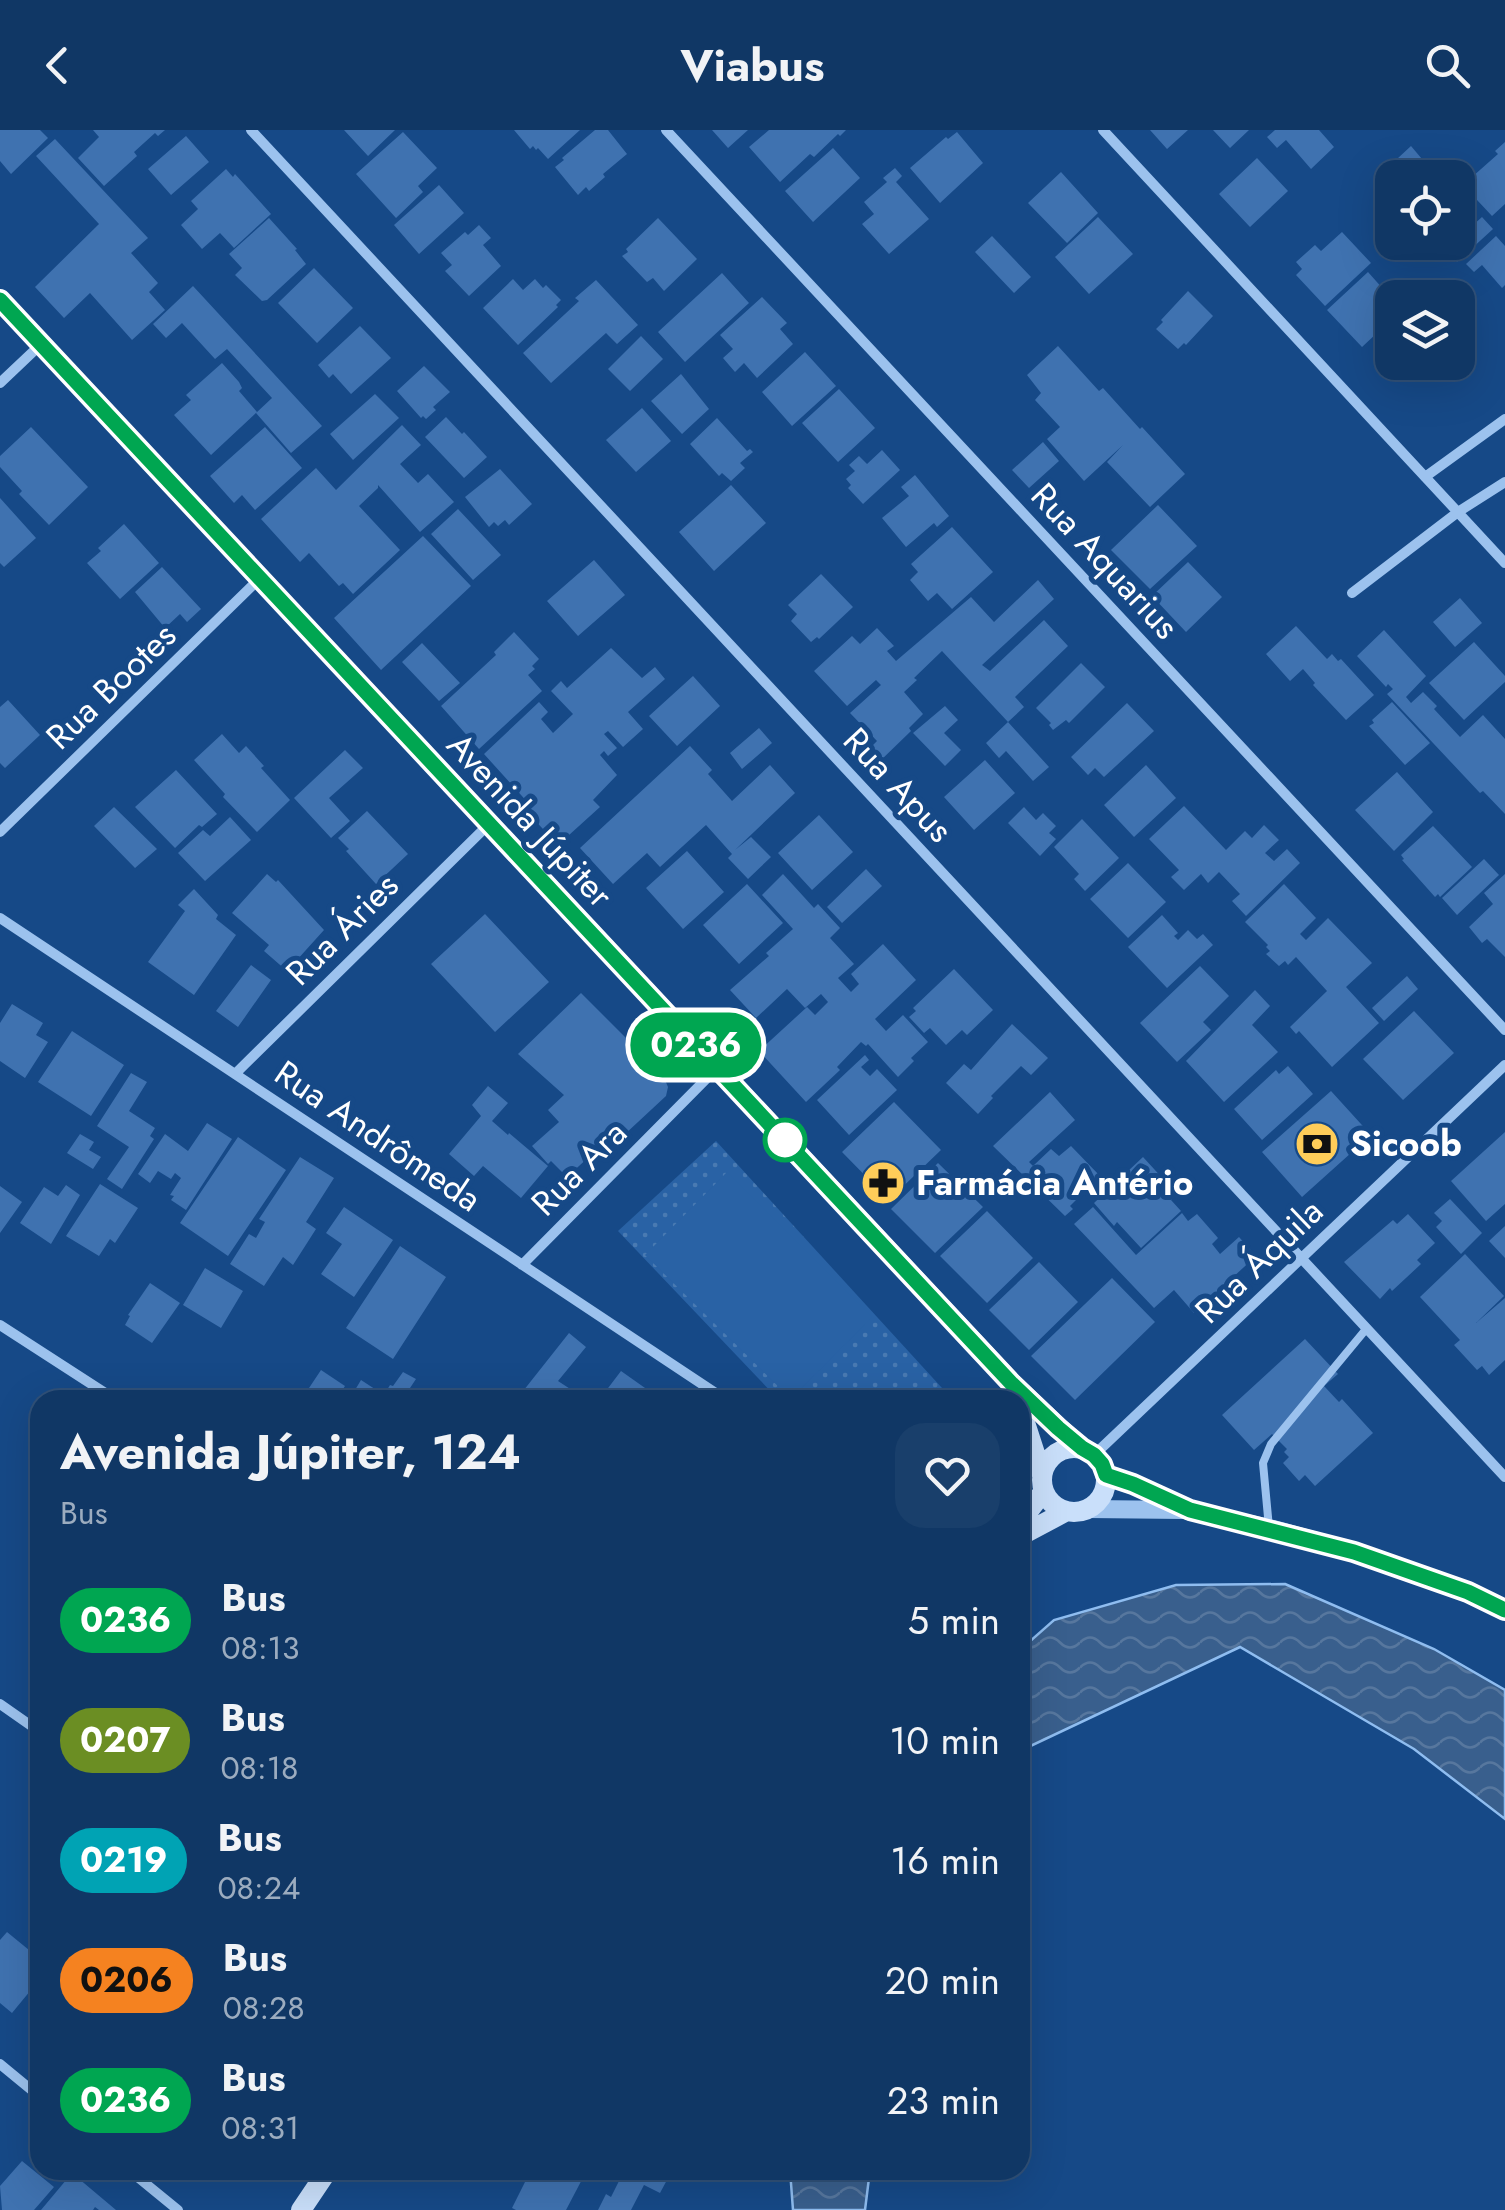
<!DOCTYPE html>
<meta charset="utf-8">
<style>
:root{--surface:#103765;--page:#193f6b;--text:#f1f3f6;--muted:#9cacbf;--line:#305179}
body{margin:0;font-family:Jost,sans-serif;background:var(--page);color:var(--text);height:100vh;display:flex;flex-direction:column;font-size:38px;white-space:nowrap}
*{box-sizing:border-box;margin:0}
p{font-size:32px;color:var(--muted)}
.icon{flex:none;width:55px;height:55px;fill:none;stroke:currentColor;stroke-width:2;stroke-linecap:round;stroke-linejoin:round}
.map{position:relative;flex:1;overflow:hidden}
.details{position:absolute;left:30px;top:1260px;width:1000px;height:790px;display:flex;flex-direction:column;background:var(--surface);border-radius:30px;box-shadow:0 10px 40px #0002,0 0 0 2px var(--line)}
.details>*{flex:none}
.badge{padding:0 20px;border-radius:32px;font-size:35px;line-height:65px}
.tools{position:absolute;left:1375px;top:30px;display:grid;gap:20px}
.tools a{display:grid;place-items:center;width:100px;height:100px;border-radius:20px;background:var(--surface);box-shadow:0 10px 40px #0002,0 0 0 2px var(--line);font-size:50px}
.map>.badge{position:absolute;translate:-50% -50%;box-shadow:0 0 0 5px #fff}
.round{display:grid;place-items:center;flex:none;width:105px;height:105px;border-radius:30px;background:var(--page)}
.head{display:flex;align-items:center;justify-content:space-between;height:170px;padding:0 30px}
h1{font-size:48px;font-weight:700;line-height:75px}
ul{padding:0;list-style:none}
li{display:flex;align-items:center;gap:30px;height:120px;padding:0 30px}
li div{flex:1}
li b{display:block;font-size:38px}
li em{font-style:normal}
li .badge{min-width:110px;font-weight:700;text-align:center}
header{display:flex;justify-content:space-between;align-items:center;height:130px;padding:0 30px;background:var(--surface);font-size:45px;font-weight:700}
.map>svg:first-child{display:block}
.grass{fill:url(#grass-dots)}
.pitch{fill:#2962a5}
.water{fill:url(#water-waves);stroke:#8fbdf0;stroke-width:2.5}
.building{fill:#3f72b0}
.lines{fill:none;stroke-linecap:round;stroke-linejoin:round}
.service{stroke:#9cc2ee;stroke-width:8}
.minor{stroke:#9cc2ee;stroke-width:10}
.tertiary{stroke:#9cc2ee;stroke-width:18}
.secondary{stroke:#c9dffa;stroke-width:20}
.line-casing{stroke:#fff;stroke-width:22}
.line{stroke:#00a651;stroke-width:15}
.stop-dot{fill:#fff;stroke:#00a651;stroke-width:5}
.labels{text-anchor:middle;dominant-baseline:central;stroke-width:10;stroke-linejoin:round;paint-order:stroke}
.street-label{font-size:35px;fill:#fff;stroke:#164987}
.poi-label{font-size:35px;font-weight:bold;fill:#fff;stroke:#164987;text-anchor:start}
</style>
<header><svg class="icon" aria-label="back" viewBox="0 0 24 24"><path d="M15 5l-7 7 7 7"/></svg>Viabus<svg class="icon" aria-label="search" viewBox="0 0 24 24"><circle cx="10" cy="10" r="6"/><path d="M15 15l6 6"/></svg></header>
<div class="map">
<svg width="1505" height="2080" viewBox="0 0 1505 2080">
<defs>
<pattern id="grass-dots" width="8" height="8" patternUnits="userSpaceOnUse" patternTransform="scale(2.5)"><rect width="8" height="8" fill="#2962a5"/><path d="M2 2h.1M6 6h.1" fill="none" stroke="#497ab2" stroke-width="1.8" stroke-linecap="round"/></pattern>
<pattern id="water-waves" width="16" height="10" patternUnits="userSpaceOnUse" patternTransform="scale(2.5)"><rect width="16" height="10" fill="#395f8d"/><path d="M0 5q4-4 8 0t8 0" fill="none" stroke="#57779e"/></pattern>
</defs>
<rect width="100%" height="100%" fill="#164987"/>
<!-- grass -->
<path class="grass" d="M716,1011l237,259h-174l-161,-169z"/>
<!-- pitch -->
<path class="pitch" d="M727,1042l145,145 -81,82 -146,-144z"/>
<!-- water -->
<path class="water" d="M1285,1454l149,65 71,41v129l-91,-70 -174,-102 -220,104v-101l34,-30 122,-35z
M790,2040h80l-5,40h-72z"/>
<!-- building -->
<path class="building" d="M0,0h40l8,8 -37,36 -11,-13z
M93,0h72l-7,6 -3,-3 -21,19 3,4 -33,30 -26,-28 21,-21z
M344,0h51l-27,26z
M514,0h66l-32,29 -10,-11 -2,2 -3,-4 -3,3z
M595,0h13l19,24 -24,20 2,3 -16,14 -3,-4 -8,8 -23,-28 9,-7 -2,-2z
M712,0h36l-20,18z
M769,0h77l-6,6 -2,-2 -24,23 -4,-3 -30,28 -31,-35z
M1150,0h38l-21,19z
M1213,0h36l-19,18z
M1275,0h44l15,17 -23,22 -25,-29 -9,8 -10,-11z
M403,2l34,36 -19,18 5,6 -27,26 -40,-44z
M957,2l26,31 -43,40 -30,-35 36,-31 2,2z
M186,6l23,26 -38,33 -23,-26z
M55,9l93,99 -17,15 27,30 -9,9 16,18 -33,30 -42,-47 -26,25 -29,-31 64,-63 -63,-68z
M1505,12v62l-13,12 -29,-31 35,-31 -3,-3z
M1411,16l27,32h-46v3l-8,-10z
M833,18l27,30 -47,44 -28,-31z
M1257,28l31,33 -38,36 -31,-33z
M895,38l7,8 -6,6 33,37 -40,35 -27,-30 12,-10 -10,-12 23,-20 -4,-4z
M226,39l7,8 2,-3 36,40 -37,34 -14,-15 -18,16 -21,-24 17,-16 -7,-8z
M1061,42l37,41 -31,30 -39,-40z
M439,55l25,28 -45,41 -25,-29z
M1098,87l35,37 -44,40 -34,-37z
M1482,87l11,12 -36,33 -18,-20h19v-12l4,5z
M269,88l28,31 -2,1 11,14 -39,36 -5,1 -27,-26 7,-7 -13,-14z
M658,88l39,41 -33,32 -11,-13 -6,4 -25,-26 6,-4 -2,-3z
M479,95l12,13 -8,7 18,21 -32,30 -24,-25 7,-6 -11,-12 24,-21 3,3z
M1342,102l29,31 -46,43 -29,-31 6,-6 -6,-7 19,-17 6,6z
M992,106l39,41 -17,16 -39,-41z
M1496,106l9,10v39l-3,3 -20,-23 -8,7 -8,-8z
M314,138l39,40 -36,35 -39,-40z
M1368,142l24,27v20l-30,28 -35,-37z
M722,143l27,30 -64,59 -27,-30z
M513,149l10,11 12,-11 8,9 3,-3 15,15 -5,5 2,2 -40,38 -35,-37z
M596,150l42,45 -21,19 -11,-11 -55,50 -28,-30 56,-52 -4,-3z
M193,156l129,140 -31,27 -35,-40 16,-15 -45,-49 -12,10 -33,-36 -16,15 -13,-14z
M1188,161l25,25 -27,29 -2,-2 -6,6 -22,-20 7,-7 -2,-2z
M762,167l25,26 -7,6 13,15 -36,34 -13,-15 -9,9 -12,-14 10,-9 -13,-14z
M360,196l31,32 -40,36 -18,-20 -4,4 -11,-13z
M641,206l22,23 -33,32 -22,-22z
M1058,216l41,45 4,-3 37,41 2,-2 43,47 -35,33 -43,-45 16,-17 -39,36 -37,-42 13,-12 -25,-27 6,-7 -14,-18z
M805,222l31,34 -44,40 -30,-34z
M222,233l17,19 3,6 -3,3 18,21 -46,43 -37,-40 17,-15 -5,-5z
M424,236l26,26 -17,15 3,3 -10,9 -3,-3 -2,2 -24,-27z
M681,244l28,35 -27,25 -31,-33z
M839,259l36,39 -37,34 -36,-39z
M375,264l24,24 -46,42 -23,-26z
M642,278l29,33 -35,31 -30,-32z
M446,287l16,17 2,-2 23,25 -23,21 -39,-41z
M717,288l30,33 3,-2 3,3 -13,11 5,5 -14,13 -9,-8 -3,3 -29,-32z
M402,295l19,20 -21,19 18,19 10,-9 26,28 -34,30 -42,-47v3l-19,18 41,44 -47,44 -10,-11 -4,3 -30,-33 -9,9 -39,-43 55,-51 20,22z
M31,297l57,60 -39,38 -30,-31 3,-3 -22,-24v-11z
M265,297l37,41 -47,42 -13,-15 -8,8 -24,-27z
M1043,312l16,19 -30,27 -17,-18z
M882,320l18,20 -37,34 -15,-16 3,-3 -5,-6 9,-8 -6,-6 10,-9 8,8z
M500,339l32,35 -23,21 -4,-5 -7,6 -4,-4 -5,5 -24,-30z
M915,345l34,41 -12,11 -3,-4 -28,24 -24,-29 27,-22 -8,-9z
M731,355l35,38 -52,48 -35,-39z
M0,368l36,40 -32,29 -4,-4z
M1158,375l39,41 -47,43 -39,-39z
M458,379l43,46 -28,25 -42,-46z
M124,394l35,39 -39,36 -33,-36 14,-12 -3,-3z
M952,397l41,45 -41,37 -15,-16 -9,8 -18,-21 8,-8 -7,-8z
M423,406l48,50 -90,84 -47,-52z
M594,430l31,35 -47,41 -31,-35z
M1188,432l34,35 -36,35 -34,-36z
M162,437l39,42 -14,13 -7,-8 -15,14 -30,-36z
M821,444l32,33 -34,32 -2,-2 -6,5 -20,-21 6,-7 -9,-9z
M1038,450l16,19 -72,66 8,6 54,-51 24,26 -53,51 9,10 -16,15 -66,-71 -28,27 3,2 -13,12 19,22 -14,14 2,3 -33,32 -11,-12 10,-10 -27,-28 31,-28 -5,-5 -29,26 -33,-35 38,-35 8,8 17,-16 17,18 -7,5 9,10 75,-64 23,25z
M1460,468l22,25 -27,24 -22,-25z
M1296,496l31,33 5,-5 6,7 3,-2 33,36 -28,25 -33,-35 2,-2 -12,-14 -13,12 -24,-27z
M1384,500l42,46 -20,21 5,6 12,-11 14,14 -3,3 26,28 23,-22 22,24v75l-22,-23 -3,2 -93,-99 6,-5 -5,-5 -2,3 -29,-31z
M514,502l25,27 -7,7 3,3 -7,6 14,16 -63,58 -38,-43 55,-51 -2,-3z
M1474,512l31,34v6l-41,38 -35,-37z
M422,513l38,40 -21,18 -37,-39z
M611,518l31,30 13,-11 10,12 -37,33 15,17 -20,18 -15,-16 -4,3 13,14 -9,8 -4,-5 -4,4 17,20 -24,25 7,7 -42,38 -31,-33 10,-9 -3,-3 -4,5 -46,-51 55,-52 9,10 -7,7 12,14 20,-19 -22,-23 10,-10 6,7z
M1081,533l24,24 -36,36 -3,-3 -13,10 -4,-5 2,-2 -15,-15z
M693,546l27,30 -43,40 -28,-30z
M8,570l32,35 -35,33 -5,-5v-56z
M1392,572l38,41 -25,22 -36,-39 5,-3 -2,-3z
M1127,573l27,28 -50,46 -9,-9 -7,7 -17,-18z
M945,576l13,14 -14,13 17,17 -16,16 -32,-33z
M1008,592l41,45 -16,14 -27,-30 -7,7 -13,-15z
M759,598l13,15 -30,26 -12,-16z
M222,604l17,19 7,-7 18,20 -3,2 29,32 -33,32 -34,-35 2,-3 -31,-34z
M690,616l22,24 -4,4 24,27 38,-36 25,28 -60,57 16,-13 20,20 -23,22 -20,-21 4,-4 -26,-29 -46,42 -13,-14 -34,31 -33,-36z
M345,620l18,18 -34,30 21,23 -19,17 -37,-40z
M985,630l30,33 -41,37 -30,-33z
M1146,635l30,33 -42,39 -30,-32z
M176,640l41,44 -15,13 -3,-2 -24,23 -40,-41z
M1397,642l36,40 -39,39 -39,-41z
M1184,676l42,44 19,-19 7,7 12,-13 15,15 -14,13 9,8 13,-12 13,14 -54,53 -14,-15 8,-7 -21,-22 -11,11 -7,-9 -17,16 -13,-13 8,-7 -30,-31z
M114,677l43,42 -22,19 -41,-42z
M1024,677l12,13 7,-7 13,13 -7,7 7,6 -16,17 -32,-33z
M367,681l41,43 -32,30 -30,-33 3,-2 -11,-11z
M819,685l34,37 -41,38 -34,-37z
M230,687l21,23 -46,41 -27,-28 25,-23 7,6z
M1082,689l37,39 -34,33 -11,-12 5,-5 -25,-27z
M1433,696l39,41 -32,30 -2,-3 -3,3 -33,-37 2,-1 -3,-4z
M687,721l37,41 -41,37 -37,-41z
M1484,729l15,16 -42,40 -15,-17z
M1128,733l38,39 -38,36 -38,-39z
M866,739l16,17 -40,37 -15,-16z
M267,744l9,8 2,-2 46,50 -37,41 -23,-20 5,-6 -37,-32z
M783,744l31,34 4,-4 22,24 -10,10 24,26 -16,14 13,14 8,-8 -8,-10 32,-30 33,36 -41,39 11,12 17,-16 25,27 -17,16 3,3 -16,16 -30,-33 -2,2 -5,-4 -24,25 3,3 -34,32 -47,-51 48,-44 8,8 13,-13 -7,-8 -16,14 -18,-19 -31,29 -26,-28 39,-34 -3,-3 27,-24 -31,-34z
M1505,744v83l-18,-18 -5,4 -13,-16 24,-23 -9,-11z
M747,754l36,39 -44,41 -36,-39z
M1284,754l32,34 -16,16 6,6 22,-22 44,45 -26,24 33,36 -47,44 -33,-36 -3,3 -6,-7 37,-36 -31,-34 -8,8 -3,-4 -6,5 -13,-12 4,-3 -4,-4 2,-2 -23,-23z
M194,759l24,26 -2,4 20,16 -42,60 -46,-33 37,-51 -7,-6z
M485,784l64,68 -54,50 -64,-68z
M1162,785l16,18 -4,3 4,4 10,-10 9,9 6,-5 10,11 -46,43 -39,-41z
M251,835l20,15 -33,47 -22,-16z
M1200,836l29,30 -26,26 8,8 -34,32 -37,-39z
M954,839l39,41 -26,25 -5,-5 -16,15 -16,-17 -6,5 -15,-16 7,-6 -3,-3z
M1407,846l11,13 -34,32 -12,-13z
M1255,860l15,16 -18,19 26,27 -54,50 -38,-41z
M581,863l82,82 5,12 -2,9 -70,65 -5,-6 -24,22 -16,-16 -3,3 -16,-18 27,-24 -11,-12 16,-15 -46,-41z
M12,874l31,19 -7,12 12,7 -23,36 -25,-17v-38z
M1414,881l40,42 -51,47 -40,-41z
M1012,894l36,34 -17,17 -10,-9 -30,30 2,2 -15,16 -32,-31 18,-19 7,6z
M72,901l52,34 -33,51 -53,-34z
M865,925l4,5 -8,7 9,9 7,-7 20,21 -48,45 -32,-35z
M1288,936l25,28 -51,46 -28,-31 42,-39 3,4z
M131,943l16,9 -18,29 26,17 -5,8 4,3 -32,50 -15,-10 22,-32 -32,-21z
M488,956l20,17 -16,18 16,14 1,-2 39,33 -27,32 -38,-32 -9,10 -25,-22 32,-38 -9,-11z
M1331,961l40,44 -69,62 -40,-45z
M1050,962l25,28 -46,42 4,4 18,-17 8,7 12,-10 29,30 -30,30 3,3 -8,7 -72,-70z
M894,972l47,48 -52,50 -47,-48z
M207,993l25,16 -46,71 -15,-10 3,-4 -4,-1 11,-17 -6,-5 -4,6 -13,-8 -8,12 -12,-9 27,-40 23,17z
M1505,1002v72l-19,17 -35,-40z
M80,1004l14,8 -5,8 12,7 -8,12 -26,-16z
M238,1007l48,33 -58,86 -48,-33z
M300,1027l34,21 -28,44 10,7 -23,36 -10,-8 -19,29 -34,-22 19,-30 7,4 9,-16 -6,-3z
M1143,1027l34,37 -6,6 10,11 -40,37 -24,-26 -3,4 -20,-23z
M938,1033l45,44 -48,46 -44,-44z
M100,1054l38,24 -23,35 -5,-4 -11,17 -33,-20z
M66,1055l14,10 -29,49 -31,-21 24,-36 14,9z
M0,1056l22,16 -22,31z
M1450,1069l32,34 -21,21 -25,-27 6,-6 -8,-8z
M344,1077l49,33 -39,57 -33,-23 21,-30 -16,-11z
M1093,1077l43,48 46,-42 6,8 9,-7 21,24 -6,6 8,10 19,-17 17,19 -62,57 -20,-23 -20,18 -80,-84z
M987,1081l46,47 -46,45 -47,-47z
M1408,1084l27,29 -18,17 4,4 -29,27 -2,-3 -10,11 -36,-37 49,-42 4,4z
M1505,1096v32l-16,-17z
M400,1116l46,31 -53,82 -47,-31z
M1465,1124l39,42 -28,27 29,-25v62l-16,15 -7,-9 -5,4 -23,-25 6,-5 -40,-43z
M1039,1132l39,40 -49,48 -40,-40z
M205,1138l38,23 -22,37 -38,-23z
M1112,1148l43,44 -80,78 -44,-44z
M150,1153l30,20 -28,40 -27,-18 5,-9 -2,-1z
M569,1203l17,14 -28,34 29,19h-71z
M1305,1209l33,35 -14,12 15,16 3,-3 31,34 -58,53 -10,-11 -6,6 -16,-18 6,-6 -5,-5 3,-3 -15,-15 -18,16 -32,-35z
M321,1240l24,16 -9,14h-35z
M621,1241l41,29h-63z
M403,1242l13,7 -6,9 20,12h-81l12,-20 23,15 6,-10 3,1z
M7,1802l33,27 -9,13 9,7 -28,34 -12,-10v-63z
M22,2031l32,26 -20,23h-32l-2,-24z
M531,2040h56l-21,40h-50l-4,-2z
M633,2040h14l20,10 -7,13 -16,-8 -13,25h-33l8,-16 5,3 9,-18 7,3z
M72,2043l44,37h-17l-4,-3 -2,3h-52z"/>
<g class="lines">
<!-- service -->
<path class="service" d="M1269,1398l-6,-65 8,-19 96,-116"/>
<!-- minor -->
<path class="minor" d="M251,0l1254,1347
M666,0l839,900
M1103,0l402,433
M0,253l40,-38
M1425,347l80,-58
M1352,463l106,-81 47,-30
M0,702l259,-253
M0,788l726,482
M235,944l254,-250
M522,1135l195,-197
M0,1195l116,75
M1094,1325l411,-390
M0,1574l40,28
M0,1934l40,33
M129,2040l49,40"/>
<!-- tertiary -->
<path class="tertiary" d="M1106,1345c30,9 56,26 85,35 26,9 55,12 82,19 80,21 157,46 232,81
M1088,1379l96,1"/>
<!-- secondary -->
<path class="secondary" d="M0,170l1012,1083 70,66
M1020,1277l22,68
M1042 1350a32 32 0 1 1 64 0a32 32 0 1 1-64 0Z
M1020,1392l24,-31
M1020,1406l45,-24
M301,2080l27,-40"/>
</g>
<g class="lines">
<defs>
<path id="line" d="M0,170l1012,1084 46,44 24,20 12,7 8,9 4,11 27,9 57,26 164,42 114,40 37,18"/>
</defs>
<!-- line casing -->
<use href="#line" class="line-casing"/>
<!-- line -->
<use href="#line" class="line"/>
</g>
<!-- icons -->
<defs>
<symbol id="bank-disc" viewBox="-11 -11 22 22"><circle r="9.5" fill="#ffcd59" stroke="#164987"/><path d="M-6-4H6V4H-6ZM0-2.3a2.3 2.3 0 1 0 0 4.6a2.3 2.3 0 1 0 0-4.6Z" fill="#111"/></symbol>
<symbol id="pharmacy-disc" viewBox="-11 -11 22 22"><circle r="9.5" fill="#ffcd59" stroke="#164987"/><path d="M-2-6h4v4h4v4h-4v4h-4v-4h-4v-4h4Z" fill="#111"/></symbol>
</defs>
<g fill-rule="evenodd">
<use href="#bank-disc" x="1292" y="989" width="50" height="50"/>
<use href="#pharmacy-disc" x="858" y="1028" width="50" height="50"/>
</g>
<!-- markers -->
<circle class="stop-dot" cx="785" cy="1010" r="20"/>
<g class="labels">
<!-- street labels -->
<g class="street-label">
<text transform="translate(1105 431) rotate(47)">Rua Aquarius</text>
<text transform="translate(111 556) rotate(-44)">Rua Bootes</text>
<text transform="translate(898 655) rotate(47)">Rua Apus</text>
<text transform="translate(530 690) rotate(47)">Avenida Júpiter</text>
<text transform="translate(342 799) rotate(-45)">Rua Áries</text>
<text transform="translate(378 1006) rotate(34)">Rua Andrômeda</text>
<text transform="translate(579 1038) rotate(-45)">Rua Ara</text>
<text transform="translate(1259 1131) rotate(-44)">Rua Áquila</text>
</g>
<!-- poi labels -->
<g class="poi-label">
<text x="1350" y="1014">Sicoob</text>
<text x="916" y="1053">Farmácia Antério</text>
</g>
</g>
</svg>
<div class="tools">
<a><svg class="icon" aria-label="locate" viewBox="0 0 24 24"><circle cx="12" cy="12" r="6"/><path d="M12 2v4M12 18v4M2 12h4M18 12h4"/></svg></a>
<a><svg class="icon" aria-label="layers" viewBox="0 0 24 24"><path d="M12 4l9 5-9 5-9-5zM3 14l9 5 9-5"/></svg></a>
</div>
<b class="badge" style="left:696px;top:915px;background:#00a651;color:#fff">0236</b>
<section class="details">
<div class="head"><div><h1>Avenida Júpiter, 124</h1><p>Bus</p></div><a class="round"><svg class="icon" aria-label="heart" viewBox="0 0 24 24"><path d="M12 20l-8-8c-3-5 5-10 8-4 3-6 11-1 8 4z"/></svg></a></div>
<ul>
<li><span class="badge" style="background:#00a651;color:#fff">0236</span><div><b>Bus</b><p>08:13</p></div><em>5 min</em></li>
<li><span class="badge" style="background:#6b8e23;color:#fff">0207</span><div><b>Bus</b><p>08:18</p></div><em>10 min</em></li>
<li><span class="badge" style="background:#00a3b4;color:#fff">0219</span><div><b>Bus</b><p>08:24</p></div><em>16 min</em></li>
<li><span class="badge" style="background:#f58220;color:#111">0206</span><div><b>Bus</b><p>08:28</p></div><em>20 min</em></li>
<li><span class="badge" style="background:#00a651;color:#fff">0236</span><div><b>Bus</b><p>08:31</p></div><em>23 min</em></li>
</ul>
</section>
</div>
